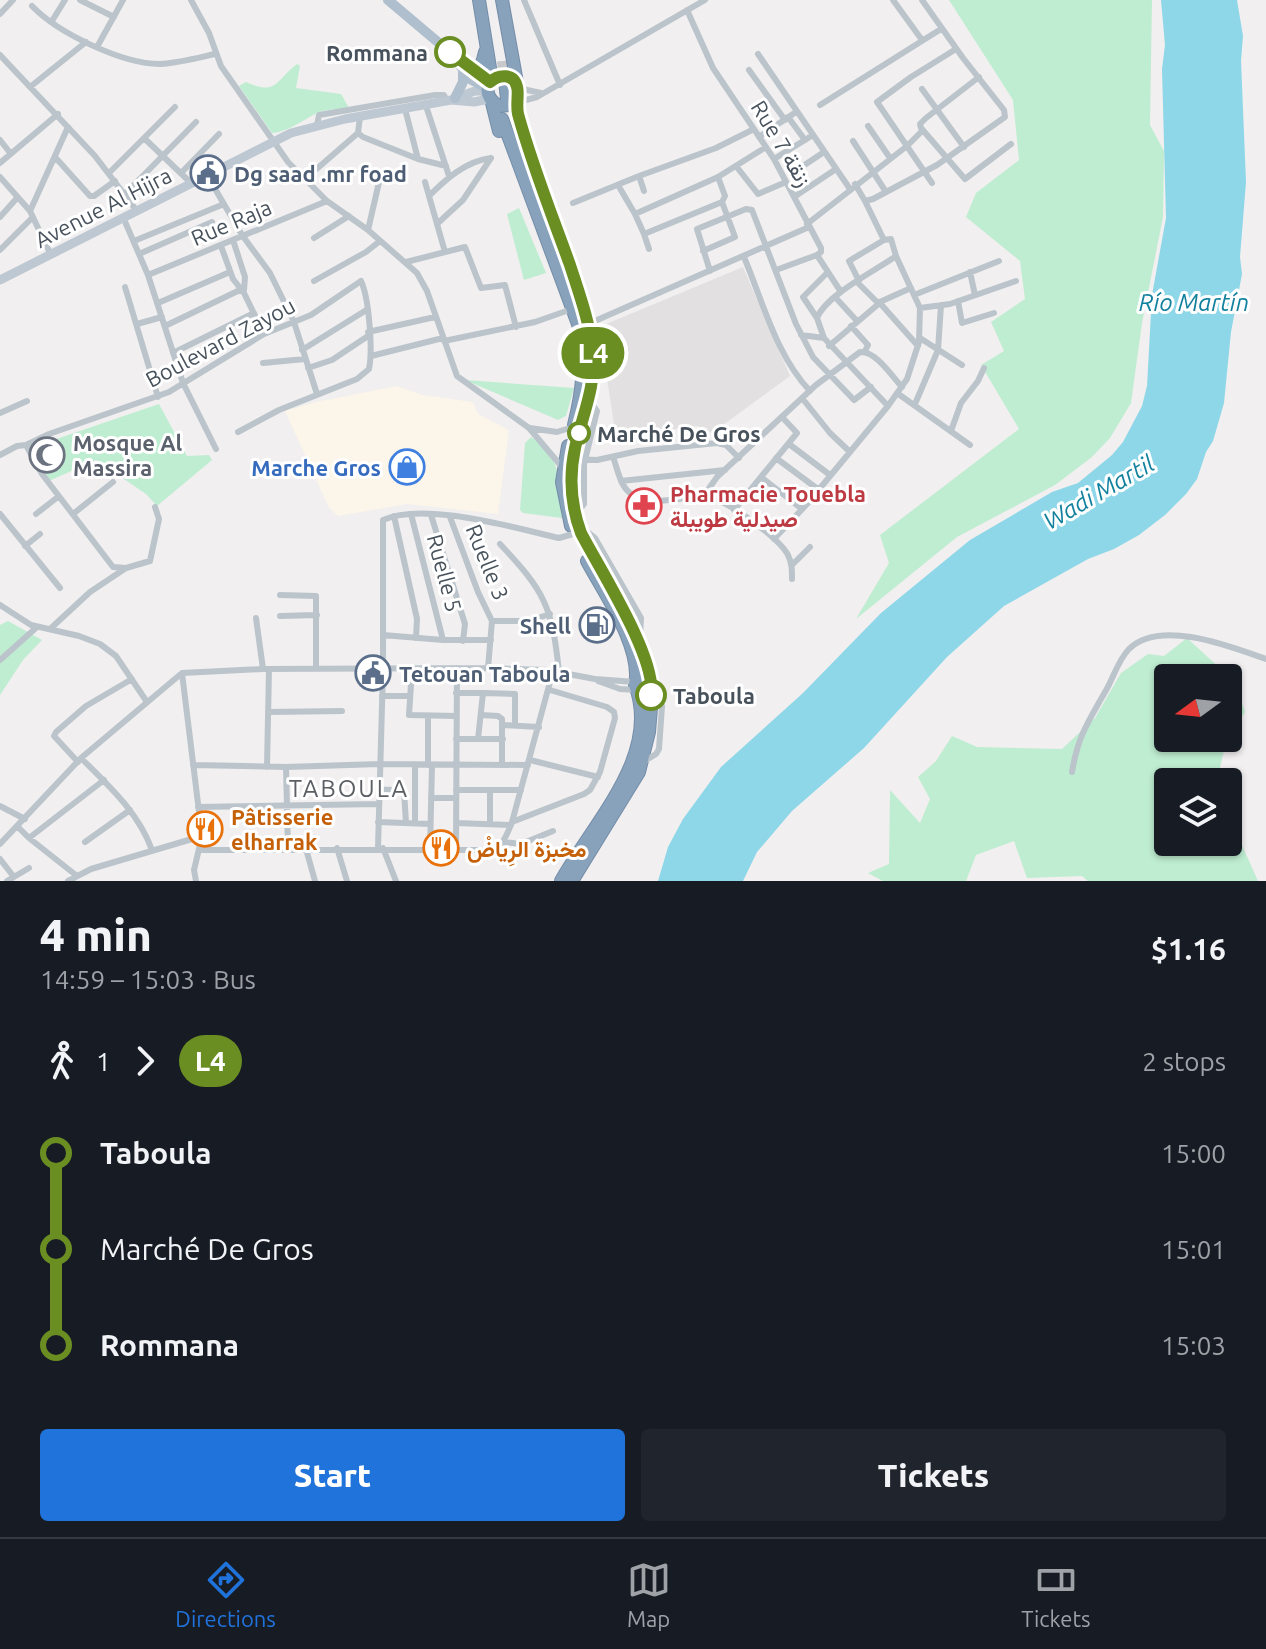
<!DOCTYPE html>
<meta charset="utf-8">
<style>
:root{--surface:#171b24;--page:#20242c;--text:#f1f3f6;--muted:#9ea1a6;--line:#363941;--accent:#2073da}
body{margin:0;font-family:Ubuntu,Vazirmatn,sans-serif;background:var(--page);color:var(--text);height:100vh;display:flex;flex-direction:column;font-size:30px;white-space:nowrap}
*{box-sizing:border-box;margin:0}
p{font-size:26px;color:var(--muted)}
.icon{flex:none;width:44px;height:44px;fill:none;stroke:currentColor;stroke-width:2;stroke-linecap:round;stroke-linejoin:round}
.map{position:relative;height:881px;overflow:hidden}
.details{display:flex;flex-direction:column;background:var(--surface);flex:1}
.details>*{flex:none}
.badge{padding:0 16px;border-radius:26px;font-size:28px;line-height:52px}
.needle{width:52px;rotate:255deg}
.tools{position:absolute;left:1154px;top:664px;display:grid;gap:16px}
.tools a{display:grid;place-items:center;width:88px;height:88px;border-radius:8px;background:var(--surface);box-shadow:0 2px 6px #0004;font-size:40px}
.map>.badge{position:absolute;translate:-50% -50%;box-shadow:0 0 0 4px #fff}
.legs{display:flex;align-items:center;gap:12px;height:88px;padding:0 40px;font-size:26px}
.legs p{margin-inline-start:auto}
.head{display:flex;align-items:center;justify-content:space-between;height:136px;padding:0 40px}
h1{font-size:44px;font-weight:800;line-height:60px}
.cta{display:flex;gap:16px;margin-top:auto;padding:16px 40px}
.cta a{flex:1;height:92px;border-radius:8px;background:var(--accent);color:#fff;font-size:32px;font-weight:800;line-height:92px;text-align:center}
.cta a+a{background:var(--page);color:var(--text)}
ul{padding:0 40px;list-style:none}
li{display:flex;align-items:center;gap:28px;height:96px;font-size:30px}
li i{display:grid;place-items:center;width:12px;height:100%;margin:0 10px;background:currentColor}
li i::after{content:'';width:20px;height:20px;margin:-10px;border:6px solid;border-radius:50%;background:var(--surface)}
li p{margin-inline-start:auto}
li:first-child i{background:linear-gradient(#0000 50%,currentColor 0)}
li:last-child i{background:linear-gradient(currentColor 50%,#0000 0)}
.tab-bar{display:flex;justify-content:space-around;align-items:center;height:112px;border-top:2px solid var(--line);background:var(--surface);font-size:22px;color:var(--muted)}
.tab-bar a{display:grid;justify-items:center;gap:4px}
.tab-bar .on{color:var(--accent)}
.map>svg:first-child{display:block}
.commercial{fill:#fbf6e9}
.education{fill:#e2e0e1}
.green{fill:#bfedd1}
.water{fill:#8ed7e8}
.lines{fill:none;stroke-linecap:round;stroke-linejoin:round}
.highway-tunnel{stroke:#c7c8ca;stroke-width:12;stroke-dasharray:12 6;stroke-linecap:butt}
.highway-casing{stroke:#748da8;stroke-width:14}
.street{stroke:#bbc4cb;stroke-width:6}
.secondary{stroke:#bdc8d2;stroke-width:9}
.primary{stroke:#b0bfcd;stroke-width:10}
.highway{stroke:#89a2bc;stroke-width:12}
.line-1-casing{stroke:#fff;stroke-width:18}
.line-1{stroke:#6b8e23;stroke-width:12}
.stop-1-dot{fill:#fff;stroke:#6b8e23;stroke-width:4}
.labels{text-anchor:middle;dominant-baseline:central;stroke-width:6;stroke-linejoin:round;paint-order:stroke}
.stop-label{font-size:22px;font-weight:bold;fill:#48525c;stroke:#fff;text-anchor:start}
.street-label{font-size:22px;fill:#48525c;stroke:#fff}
.service-label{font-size:22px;font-weight:bold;fill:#4e5e75;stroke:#fff;text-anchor:start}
.worship-label{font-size:22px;font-weight:bold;fill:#5b616d;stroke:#fff;text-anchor:start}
.shop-label{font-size:22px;font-weight:bold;fill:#366cbe;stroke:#fff;text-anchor:end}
.health-label{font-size:22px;font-weight:bold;fill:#be3a42;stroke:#fff;text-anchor:start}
.food-label{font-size:22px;font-weight:bold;fill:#c56008;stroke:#fff;text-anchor:start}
.water-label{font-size:24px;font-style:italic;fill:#12819e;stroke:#fff}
.neighbourhood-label{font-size:24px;letter-spacing:2px;fill:#5c5f64;stroke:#fff}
</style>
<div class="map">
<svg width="1266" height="881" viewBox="0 0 1266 881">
<rect width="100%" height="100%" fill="#f1efef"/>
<!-- commercial -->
<path class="commercial" d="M397,386l25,9 51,7 5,12 31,16 -11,84 -91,-10 -69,12 -9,-8 -44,-97 31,-9z"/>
<!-- education -->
<path class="education" d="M743,267l47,109 -78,57 -15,-7 -81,11 -17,-110z"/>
<!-- green -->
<path class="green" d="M949,0h203l-2,125 14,26 -1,66 -21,106 -11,80 -21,35 -18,19 -37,28 -98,52 -101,82 33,-56 -9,-28 139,-106 -38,-64 23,-14 -13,-29 34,-23 -5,-38 -54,-44 10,-24 43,-33 -6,-60z
M297,64l3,2 -4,22 45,6 8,14c-11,1 -25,1 -34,6 -13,7 -28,18 -43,19l-33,-47 7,-4c31,14 29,-1 51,-18z
M519,208l27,65 -22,7 -17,-66z
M465,380l109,8 -8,28 -8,4z
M159,404l28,52 22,-1 3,5 -55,46 -11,-12 -50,-34 -47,21 -19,-33z
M531,437c34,22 26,46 31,81l-39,-5 -3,-3 5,-67z
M8,621l34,19 -19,20 -23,35v-70z
M1187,638l47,43 11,31 -17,25v-59h-60v60h59l-8,34 1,10h-52v60h60v-28l30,67h-170l-6,-5 -55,2 -13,-37 -38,14 -10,26h-83l-15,-8 21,-9 1,-74 30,33 10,-24 -12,-22 18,-16 16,-25 25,11 85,2 33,-31 26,-45 27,-19 16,2z"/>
<!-- water -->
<path class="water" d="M1161,0h76l6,36 -2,25 5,121 -6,75 2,17 -11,58 -7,71 -11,38 -7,11 -9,27 -11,15 -21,21 -26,20 -25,14 -26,10 -84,47 -57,51 -83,91 -72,63 -35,41 -14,29h-85l10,-34 15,-28 38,-52 82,-74 78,-80 89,-73 82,-48 26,-9 34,-28 11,-13 19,-36 5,-20 5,-91 14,-77 -4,-149 3,-24z"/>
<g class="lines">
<!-- highway-tunnel -->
<path class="highway-tunnel" d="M503,61l2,20"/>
<defs>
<path id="highway" d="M479,0l13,80
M502,0l16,88 -3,12 3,14 58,170 12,40 5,28 1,17 -5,31 -16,59 -1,22 3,34 10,26 50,93 18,50 -4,48 -10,40 -67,109
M471,69l11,-5 3,-12
M505,81l2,18
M515,82c-22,-17 -40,11 -16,24l11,-1 5,-5
M492,103l7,28
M502,119l76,205c8,36 5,65 -4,101
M568,446l-6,36 9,44
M561,881c32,-58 101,-126 74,-196 8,-37 -31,-92 -48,-124"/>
</defs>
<!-- highway casing -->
<use href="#highway" class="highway-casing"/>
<!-- street -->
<path class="street" d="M80,0l34,17
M191,0l18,33 12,33 67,96 39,39 41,29 49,43 10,18 30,85 72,52 33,39
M524,0l36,85
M893,0l29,40
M32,6c26,27 90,58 128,58 18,-1 37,-6 55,-10
M687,10l26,58 61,91 47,89v4l-4,3 24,37
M0,14l13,-14
M52,21l13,-21
M97,47l26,-47
M758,54l92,135
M0,55l95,101 42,55
M749,70l36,50
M979,77l-53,41 -6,6 1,4 44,51 46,-35
M30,87l56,-45
M518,88l23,5
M922,89l42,58
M517,98l9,2 11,-3 168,-97
M820,105l121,-76
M426,106l23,70
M405,109l13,50 28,7
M360,117l-2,16 5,4 55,22
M788,117l17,23
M317,125l2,-10 116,-20h9l3,6
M868,126l22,32
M759,137l37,-25
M144,138l47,45
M0,140l11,14
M853,141l33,51
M55,157l35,39h4l21,-15
M774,159l39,-24
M0,163l58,-49
M736,166l22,28 28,-12
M803,166l21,-14
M109,173l66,-66
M181,173l38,-39
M207,175l35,60 28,38 24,49 23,72
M0,177l30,34 20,42
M305,179l53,-46
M425,182l20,70
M932,183l-55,-81 34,-25 45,-28
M855,184l10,17 8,-2 64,-34 68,-48 -1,-7 -41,-52 -41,-58
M618,185l17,29 83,-37 48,-30
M644,191l-5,-15 77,-28 38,-19
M125,194l71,-72
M429,196c17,-17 37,-35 62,-38
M794,197l42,-28
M573,203l66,-27
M30,211l38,-84
M635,214l9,20 78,-32 3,-6 -7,-19
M0,217l17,-19
M123,217l25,58 35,108 33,66
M438,223l25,-23 28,-42
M807,224l100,-78 16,-16
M368,230l12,-52
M644,234l5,15
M314,238l35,-22
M233,240l12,37 -1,13
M884,240l7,-1 5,17
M134,241l90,-37
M221,246l12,33 11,14 20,41
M0,250l33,-33
M703,251l32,-14 -13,-35
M139,254l73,-32
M744,257c19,45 32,98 66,134
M406,262l59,-15 16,41 24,-3 11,42
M776,270l41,-15
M710,271l-13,-42 49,-20 6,1 44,114 17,33 41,43 17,-13
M970,272l5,23
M148,275l179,-74
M314,281l52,-29 14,-11
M859,281l-10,-20 35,-21 -19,-39
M857,282l21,21
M125,287l33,110
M914,295l85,-34
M835,297l22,24
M958,301l4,22 32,-10
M879,302l39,44
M158,303l72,-31
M817,318l-14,-21 25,-25
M137,324l25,-7
M588,324l221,-97
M165,326l79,-38
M851,326l17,19 -3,6
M368,332l67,-15
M801,335l23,3 64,68
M824,338l-7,-20c9,-23 58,-47 79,-62l24,52 30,-4 66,-23
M920,338l42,27
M444,341l91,-19 37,-13
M829,346l53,-45 29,-13
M302,350l66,-41
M173,353l81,-40
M371,356l72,-18
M263,363l42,-4
M308,368l24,-8 36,-24
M897,393l73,52
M802,398l28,35 20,19
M915,404l23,-54 3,-45
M0,413l27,-12
M530,428l27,4 16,-5
M951,431l10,-28 17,-22 6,-13
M789,444l41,31
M26,445l16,29 71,93 13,1 24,-7 9,-42 -4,-12
M0,455l17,-9 9,-1 23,-11 120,-42 95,-58 47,-19 50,-34c8,17 12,69 8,88l-12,10 -78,31 -41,22
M613,457c5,13 7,31 20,38 22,13 51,0 74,2 19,2 72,41 81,58 4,8 4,15 4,24
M776,458l43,32
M574,459l23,1 41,-9 79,-8 9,2 13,13
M761,477l41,32
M621,481l104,-11
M703,497l14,-20 99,-92 44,-33c16,-1 31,23 42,35
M734,510l63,-77 -15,-16
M577,513l7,-9v-40l13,-53 -8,-11
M0,514l60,74
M36,514l23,-18
M73,514l40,-32
M411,514l32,126
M431,515l34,109 -2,17
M394,516l23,103 -1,19
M450,517l28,75 14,29 -4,47
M581,533h8l6,5 46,80 -1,19
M774,539l33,-35 81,-98 19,-27 12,-37 1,-34
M500,544c45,48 52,62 59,128
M25,546l15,-12
M792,565l18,-18
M280,595l36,1v73
M0,605l31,20 48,11 21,8 16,12 31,46
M280,616l37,-1
M256,618l7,51
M492,621h37l21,-7
M50,629l40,-37 36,-24
M383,635l60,5h48
M0,660l37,-33
M412,669l-3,46 47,1
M182,673l20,163 -8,34 2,11
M598,681l22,8 17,1
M456,693h27l-5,46
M483,693l32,1v31
M382,696h27
M268,712l74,-1
M481,715l17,1 4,3v45
M428,717v48
M503,725l36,2
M456,739h47
M81,758c28,28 57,54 71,92
M530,760l68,17
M78,762l-24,-26 2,-4 30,-26 46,-27
M643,762l13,-8 3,-5 3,-43 -11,-10
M193,765l93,2 94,-3 148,1
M267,767l2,-98
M286,767l2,82
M1072,772c6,-36 16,-50 33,-80 8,-13 13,-32 24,-43 31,-31 103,-2 137,10
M379,789l25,2 2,32
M456,790h65
M431,798h25
M0,806l25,13
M198,807l181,-3
M378,822l52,2
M512,822l72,-28 6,-4 10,-18 15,-54 -1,-6 -7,-5 -57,-17
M415,823v-58
M456,823l55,2
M490,824v-34
M18,827l11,11 75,-58
M29,838l48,38
M85,842l45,-32
M503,842l18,2 32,-13
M0,844l81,-86 101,-85 81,-4 225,-1 59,2 48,9 40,3
M337,848l10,33
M378,848l5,-178v-150c41,-19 132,8 176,18l14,-4
M383,848l13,33
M306,849l9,32
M430,849l2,-84
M456,849l1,-181
M200,850h290c14,-4 17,-16 22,-28l41,-151
M0,859l14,18
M7,881l22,-13
M68,881l23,-12 111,-33"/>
<!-- secondary -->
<path class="secondary" d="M455,98l20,-7h12
M0,280l291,-147 54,-14 106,-19 23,2 15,-3"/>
<!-- primary -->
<path class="primary" d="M388,0l64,54 38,28
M455,59l17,21 15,8
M455,98l8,-16v-11"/>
<!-- highway -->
<use href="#highway" class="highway"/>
</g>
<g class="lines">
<defs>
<path id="line-1" d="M450,52l40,30c9,-8 24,-9 27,5 2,5 -1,18 1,27 14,51 34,101 52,151 9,28 20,58 23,88 3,34 -11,63 -18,95 -6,28 -4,58 6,85 18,35 76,125 70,162"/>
</defs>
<!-- line-1 casing -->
<use href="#line-1" class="line-1-casing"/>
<!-- line-1 -->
<use href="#line-1" class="line-1"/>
</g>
<!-- icons -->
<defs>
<symbol id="civic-ring" viewBox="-11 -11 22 22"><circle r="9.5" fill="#fff" stroke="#5c6f8a" stroke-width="1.5"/><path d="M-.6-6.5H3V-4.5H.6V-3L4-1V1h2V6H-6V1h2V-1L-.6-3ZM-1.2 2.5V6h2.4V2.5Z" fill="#5c6f8a"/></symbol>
<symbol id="mosque-ring" viewBox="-11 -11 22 22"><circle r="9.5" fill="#fff" stroke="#6b7280" stroke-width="1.5"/><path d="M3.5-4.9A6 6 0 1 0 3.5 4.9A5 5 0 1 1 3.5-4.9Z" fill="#6b7280"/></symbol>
<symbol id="shop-ring" viewBox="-11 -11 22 22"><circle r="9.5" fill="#fff" stroke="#3f7fe0" stroke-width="1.5"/><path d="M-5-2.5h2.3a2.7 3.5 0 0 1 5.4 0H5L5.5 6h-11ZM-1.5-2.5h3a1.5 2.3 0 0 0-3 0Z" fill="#3f7fe0"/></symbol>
<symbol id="pharmacy-ring" viewBox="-11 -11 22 22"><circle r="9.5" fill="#fff" stroke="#e0444e" stroke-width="1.5"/><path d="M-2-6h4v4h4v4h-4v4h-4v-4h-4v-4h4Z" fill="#e0444e"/></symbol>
<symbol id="fuel-ring" viewBox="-11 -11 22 22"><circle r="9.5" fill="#fff" stroke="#5c6f8a" stroke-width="1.5"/><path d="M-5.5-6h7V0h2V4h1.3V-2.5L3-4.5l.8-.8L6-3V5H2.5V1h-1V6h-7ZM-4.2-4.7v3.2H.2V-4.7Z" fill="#5c6f8a"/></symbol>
<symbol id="restaurant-ring" viewBox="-11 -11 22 22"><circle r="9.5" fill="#fff" stroke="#e8710a" stroke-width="1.5"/><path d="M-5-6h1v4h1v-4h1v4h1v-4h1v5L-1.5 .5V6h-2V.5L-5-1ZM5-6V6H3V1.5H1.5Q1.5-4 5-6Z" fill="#e8710a"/></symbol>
</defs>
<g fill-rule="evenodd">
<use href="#civic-ring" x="188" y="153" width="40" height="40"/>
<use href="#mosque-ring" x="27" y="435" width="40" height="40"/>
<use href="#shop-ring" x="387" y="447" width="40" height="40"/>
<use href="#pharmacy-ring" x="624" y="486" width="40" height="40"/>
<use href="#fuel-ring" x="577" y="605" width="40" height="40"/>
<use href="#civic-ring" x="353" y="653" width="40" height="40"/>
<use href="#restaurant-ring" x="185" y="809" width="40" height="40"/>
<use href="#restaurant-ring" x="421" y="828" width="40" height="40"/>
</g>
<!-- markers -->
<g class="stop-1-dot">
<circle cx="450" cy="52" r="14"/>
<circle cx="579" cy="433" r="10"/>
<circle cx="651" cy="695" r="14"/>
</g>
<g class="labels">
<!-- stop labels -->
<g class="stop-label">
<text x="428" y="52" text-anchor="end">Rommana</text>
<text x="597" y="433">Marché De Gros</text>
<text x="673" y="695">Taboula</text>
</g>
<!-- street labels -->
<g class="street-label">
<text transform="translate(782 143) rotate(59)">Rue 7 زنقة</text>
<text transform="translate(103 207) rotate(-27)">Avenue Al Hijra</text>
<text transform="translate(231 222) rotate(-23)">Rue Raja</text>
<text transform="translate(220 342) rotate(-28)">Boulevard Zayou</text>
<text transform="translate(488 562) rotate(68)">Ruelle 3</text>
<text transform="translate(445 573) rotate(75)">Ruelle 5</text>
</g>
<!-- service labels -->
<g class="service-label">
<text x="234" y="173">Dg saad .mr foad</text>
<text x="571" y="625" text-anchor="end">Shell</text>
<text x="399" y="673">Tetouan Taboula</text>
</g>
<!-- worship labels -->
<g class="worship-label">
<text x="73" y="442">Mosque Al<tspan x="73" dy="25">Massira</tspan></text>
</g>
<!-- shop labels -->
<g class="shop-label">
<text x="381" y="467">Marche Gros</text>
</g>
<!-- health labels -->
<g class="health-label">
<text x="670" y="493">Pharmacie Touebla<tspan x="670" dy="25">صيدلية طويبلة</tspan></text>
</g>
<!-- food labels -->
<g class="food-label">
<text x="231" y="816">Pâtisserie<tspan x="231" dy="25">elharrak</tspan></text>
<text x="467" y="848">مخبزة الرِياضْ</text>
</g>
<!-- water labels -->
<g class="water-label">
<text x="1194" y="302">Río Martín</text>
<text transform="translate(1099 492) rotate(-30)">Wadi Martil</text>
</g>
<!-- neighbourhood labels -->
<g class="neighbourhood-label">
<text x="349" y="788">TABOULA</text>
</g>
</g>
</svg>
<div class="tools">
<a><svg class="needle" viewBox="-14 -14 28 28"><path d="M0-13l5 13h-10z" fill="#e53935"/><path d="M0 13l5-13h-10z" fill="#9ea1a6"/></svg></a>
<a><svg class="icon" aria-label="layers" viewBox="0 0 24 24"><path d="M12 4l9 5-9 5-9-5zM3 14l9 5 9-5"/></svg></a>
</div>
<b class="badge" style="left:593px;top:353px;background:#6b8e23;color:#fff">L4</b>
</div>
<section class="details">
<div class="head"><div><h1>4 min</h1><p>14:59 – 15:03 · Bus</p></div><b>$1.16</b></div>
<div class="legs"><svg class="icon" aria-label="walk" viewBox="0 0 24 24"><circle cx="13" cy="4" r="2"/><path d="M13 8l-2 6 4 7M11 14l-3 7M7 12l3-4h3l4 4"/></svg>1<svg class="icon" aria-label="forward" viewBox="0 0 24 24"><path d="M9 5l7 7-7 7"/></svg><b class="badge" style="background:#6b8e23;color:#fff">L4</b><p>2 stops</p></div>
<ul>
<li><i style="color:#6b8e23"></i><b>Taboula</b><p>15:00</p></li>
<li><i style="color:#6b8e23"></i><span>Marché De Gros</span><p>15:01</p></li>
<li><i style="color:#6b8e23"></i><b>Rommana</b><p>15:03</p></li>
</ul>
<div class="cta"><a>Start</a><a>Tickets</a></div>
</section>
<nav class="tab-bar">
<a class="on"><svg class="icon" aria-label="directions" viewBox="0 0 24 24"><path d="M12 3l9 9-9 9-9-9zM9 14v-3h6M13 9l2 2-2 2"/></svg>Directions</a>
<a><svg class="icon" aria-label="map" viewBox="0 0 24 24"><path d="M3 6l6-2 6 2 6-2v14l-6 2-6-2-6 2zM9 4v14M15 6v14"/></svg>Map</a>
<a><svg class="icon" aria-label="tickets" viewBox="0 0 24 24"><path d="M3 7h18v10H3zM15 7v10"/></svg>Tickets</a>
</nav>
